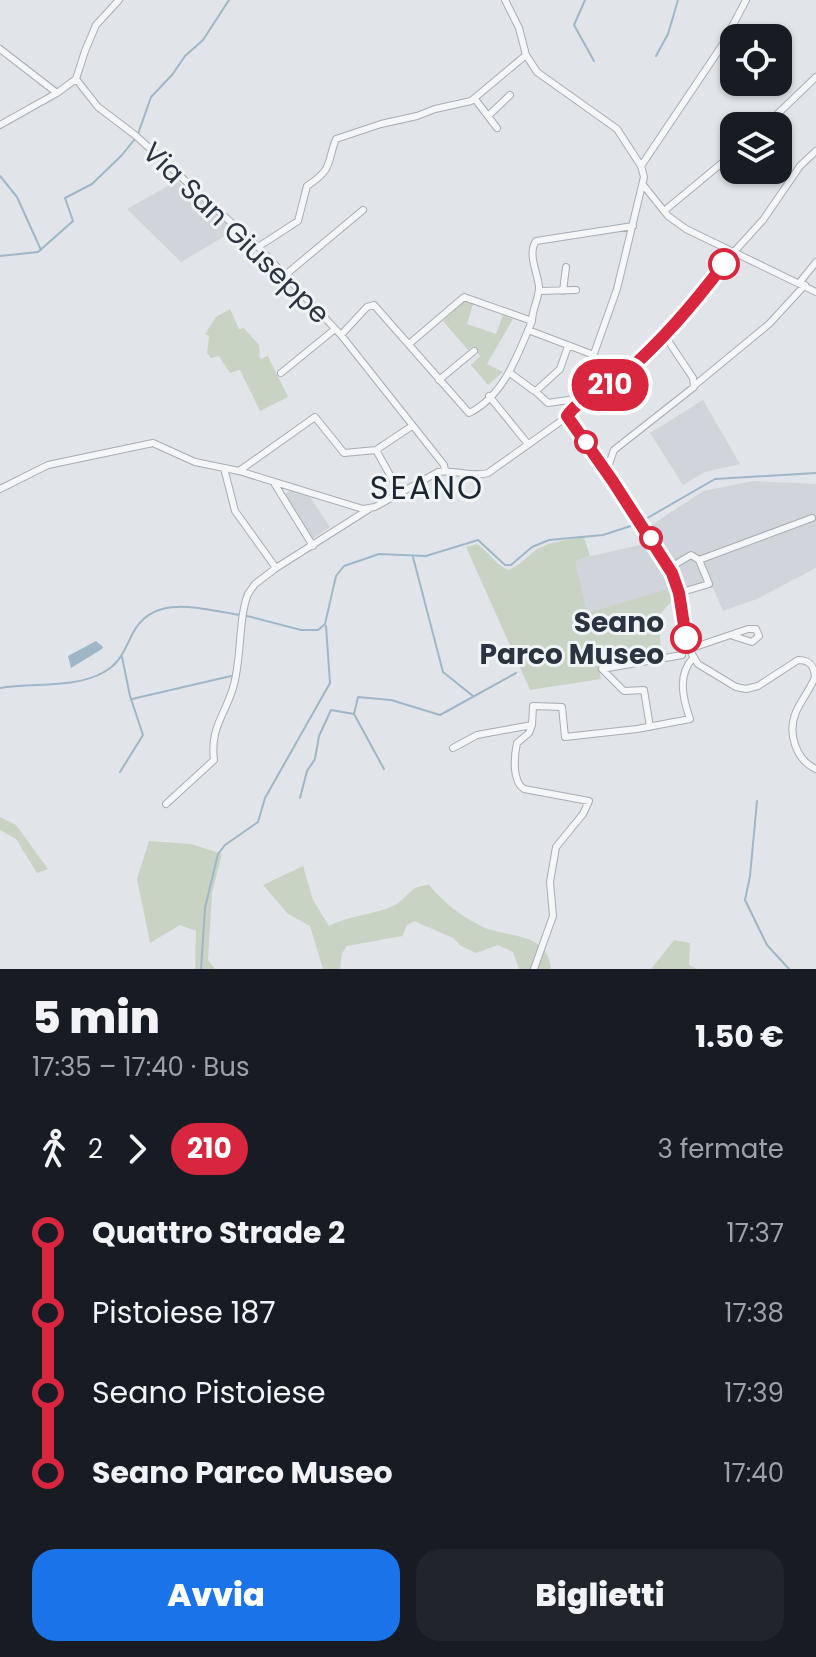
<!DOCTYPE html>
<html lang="it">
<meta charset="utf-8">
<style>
:root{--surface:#171b24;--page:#20242c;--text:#f1f3f6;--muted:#9ea1a6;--accent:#1a73e8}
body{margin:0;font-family:Poppins,sans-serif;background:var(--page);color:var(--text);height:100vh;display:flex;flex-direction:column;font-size:30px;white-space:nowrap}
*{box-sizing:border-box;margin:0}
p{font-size:26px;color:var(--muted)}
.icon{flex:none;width:44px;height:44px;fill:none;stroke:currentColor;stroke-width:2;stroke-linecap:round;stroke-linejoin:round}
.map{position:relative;height:969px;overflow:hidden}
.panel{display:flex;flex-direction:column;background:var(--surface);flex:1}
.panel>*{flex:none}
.badge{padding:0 16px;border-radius:26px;font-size:28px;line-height:52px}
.fabs{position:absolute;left:720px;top:24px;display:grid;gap:16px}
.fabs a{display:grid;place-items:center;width:72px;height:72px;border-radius:16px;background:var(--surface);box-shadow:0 2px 6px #0004;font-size:40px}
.map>.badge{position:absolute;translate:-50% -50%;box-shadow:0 0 0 4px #fff}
.legs{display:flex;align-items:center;gap:12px;height:88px;padding:0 32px;font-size:26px}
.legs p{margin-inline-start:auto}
.overview{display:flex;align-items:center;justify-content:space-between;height:136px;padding:0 32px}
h1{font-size:44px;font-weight:800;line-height:60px}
.button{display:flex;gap:16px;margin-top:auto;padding:16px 32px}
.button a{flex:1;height:92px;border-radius:24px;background:var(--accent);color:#fff;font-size:32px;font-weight:800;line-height:92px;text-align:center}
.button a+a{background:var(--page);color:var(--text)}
ul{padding:0 32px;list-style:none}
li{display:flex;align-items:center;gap:28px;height:80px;font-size:30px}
li i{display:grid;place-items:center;width:12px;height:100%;margin:0 10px;background:currentColor}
li i::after{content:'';width:20px;height:20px;margin:-10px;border:6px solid;border-radius:50%;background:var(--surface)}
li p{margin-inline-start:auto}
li:first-child i{background:linear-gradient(#0000 50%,currentColor 0)}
li:last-child i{background:linear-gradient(currentColor 50%,#0000 0)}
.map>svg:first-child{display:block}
.built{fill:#cfd5db}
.green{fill:#c9d3c3}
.water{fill:#9db7c8}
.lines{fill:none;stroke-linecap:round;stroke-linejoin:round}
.stream{stroke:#9db7c8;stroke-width:2}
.minor-casing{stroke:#a6adb3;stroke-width:8}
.minor{stroke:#f4f6f8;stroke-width:6}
.line-1-casing{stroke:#fff;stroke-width:18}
.line-1{stroke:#d7263d;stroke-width:12}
.stop-1-dot{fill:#fff;stroke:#d7263d;stroke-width:4}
.labels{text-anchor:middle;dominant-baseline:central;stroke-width:6;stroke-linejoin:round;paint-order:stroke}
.street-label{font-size:28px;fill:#2a3541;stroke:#f1f4f7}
.stop-label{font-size:28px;font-weight:bold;fill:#2a3541;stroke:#f1f4f7;text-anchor:end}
.quarter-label{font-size:32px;letter-spacing:2px;fill:#1c2632;stroke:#f1f4f7}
</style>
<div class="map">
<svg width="816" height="969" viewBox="0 0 816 969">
<rect width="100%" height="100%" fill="#e1e5e9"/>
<!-- built -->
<path class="built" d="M177,181l58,49 -54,32 -54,-53z
M703,400l37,64 -35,8 -22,13 -33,-52z
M753,481l63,3v84l-59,31 -34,12 -10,-23 -33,-1 -93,26 -13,-53 70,-16 -3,-12 62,-41z
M290,490l20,7 20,30 -18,12 -28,-43z"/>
<!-- green -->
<path class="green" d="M464,301l9,3 -6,20 29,10 7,-19 10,4 -26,45 16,8 -15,13 -17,-20 9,-9 -7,-10 -5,4 -25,-29z
M230,309l9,20 5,-1 15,17 1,14 8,-3 20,41 -28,14 -20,-41 -10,3 -11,-17 -8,2 -4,-5 2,-17 -4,-2 11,-17z
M584,537l6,19 -15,5 12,52 82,-24 3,12 -13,14 2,41 -62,12 2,11 -71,11 -64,-143 11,-3c11,7 18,20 31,26 14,-5 19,-15 31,-22 13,-7 30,-8 45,-11z
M0,817l16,8 32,44 -11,4 -21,-34 -16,-9z
M149,841l42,3 31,10 -10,39 -4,67 7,9h-20l1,-38 -16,-6 -30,18 -13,-64z
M303,866l10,34 16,26c21,-11 51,-12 68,-22 14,-10 13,-18 32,-19 15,18 33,32 54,42 28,12 64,4 68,42h-32l-6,-17 -15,-7 -22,8 -15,-7 -8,-8 -39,-17 -8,5 -3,10 -56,10 -5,7 -2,16h-17l-13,-43 -22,-12 -25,-29z
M674,940l16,3 -1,22 8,4h-46z"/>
<!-- water -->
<path class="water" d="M96,641l7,6 -1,2 -31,19 -3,-12z"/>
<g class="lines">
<!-- stream -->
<path class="stream" d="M585,0l-11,25 20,36
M656,56l12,-22 10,-34
M138,134l13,-37 21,-22 13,-19 18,-16 26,-40
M0,176l17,21 24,53
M0,256l38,-4 35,-31 -8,-23 27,-14 30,-29 12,-15
M633,527l7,9
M413,557l30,115 30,24
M247,616l54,14h17l7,-6 11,-48 8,-10 35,-12 47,2 52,-16 27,25h6l21,-18 17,-7 54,-5 34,-11 78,-45 101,-6
M0,688c33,-6 75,1 104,-16 16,-8 21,-24 29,-39 21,-41 71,-23 107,-18
M132,699l99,-23
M384,769l-30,-55 4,-17 33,3 49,15 76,-42
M120,772l23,-37 -13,-39 -8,-39
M300,798l7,-27 8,-12 4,-23 12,-26 23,4
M757,801l-7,75 -5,24 22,45 22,24
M201,969l4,-61 13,-54 7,-9 33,-23 7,-24 65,-115 -4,-57"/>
<defs>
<path id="minor" d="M505,0l14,28 7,27 11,17 80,57 24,37 3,11 -27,112 -37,104 1,7
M0,49l57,44
M76,79l22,28 37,28 123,112 83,88 103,130 1,6
M475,99l22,29
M488,116l22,-21
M0,125l57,-32 19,-14 9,-28 11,-26 23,-25
M765,126l51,-49
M641,166l82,-122 23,-44
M644,186l24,30 18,13 130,63
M664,211l70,-58
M258,247l40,-26 9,-35c27,-18 19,-22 29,-47l45,-15 36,-8 18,-7 36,-8 55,-46
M284,276l79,-66
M800,282l16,-20
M539,291l37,-1
M563,291l3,-24
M532,321c0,-12 7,-22 7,-34 -1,-14 -12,-33 -3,-46l97,-15
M528,330l66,25
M341,335l26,-28 7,-2 95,108c35,-17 49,-59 63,-92l-68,-24 -55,47
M281,373l54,-44
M510,373l23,17h4l23,-21 8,-23
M439,380l35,-29
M695,385l74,-61 36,-39
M535,391l13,12 27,-4 2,2
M489,396l39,48
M567,416l45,64 60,93 7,20 10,56 9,15 38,23 10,2 12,-3 40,-26c12,0 16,6 17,17 -5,13 -14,23 -19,35 -9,21 0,48 20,57
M376,450l36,-24
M224,468l11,43 41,57
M607,470l7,-20 80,-63 -1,-9 -28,-42
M239,471l76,-54 29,36 32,-3 24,43
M274,483l39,63
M0,489l48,-24 105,-22 42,19 44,9 124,38 12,-2 63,-35c17,-3 33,6 50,1l76,-54 13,-17 41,-23 58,-54 57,-72 30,-33 37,-54 16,-15
M669,568l22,-13 8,5
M679,593l30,-9 -10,-24 113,-42
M689,649l59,-20h8l3,7 -7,6 -19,-6
M602,669l22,22 20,-1 6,37
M602,669l80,-14
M532,725l-3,8 -12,10c-3,14 -5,38 7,46l65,12 -6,13 -27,33 -6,35 3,34 -19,53
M453,748l24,-13 55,-10 1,-19 29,1 3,30 72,-8 53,-10c-7,-20 -13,-44 3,-61
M166,804l48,-44c-4,-32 10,-43 19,-72 9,-29 5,-69 15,-94l7,-10 21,-16 93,-59"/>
</defs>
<!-- minor casing -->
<use href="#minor" class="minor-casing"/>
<!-- minor -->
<use href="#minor" class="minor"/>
</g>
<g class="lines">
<defs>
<path id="line-1" d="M686,638l-7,-45 -7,-20 -60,-93 -45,-64c14,-20 36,-24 55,-40 40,-35 70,-70 102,-112"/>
</defs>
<!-- line-1 casing -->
<use href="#line-1" class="line-1-casing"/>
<!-- line-1 -->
<use href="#line-1" class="line-1"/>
</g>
<!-- markers -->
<g class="stop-1-dot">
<circle cx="724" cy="264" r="14"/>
<circle cx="586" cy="442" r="10"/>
<circle cx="651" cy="538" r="10"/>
<circle cx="686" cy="638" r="14"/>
</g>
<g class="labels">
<!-- street labels -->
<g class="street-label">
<text transform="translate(236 233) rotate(44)">Via San Giuseppe</text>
</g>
<!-- stop labels -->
<g class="stop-label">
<text x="664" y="622">Seano<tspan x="664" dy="32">Parco Museo</tspan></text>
</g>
<!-- quarter labels -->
<g class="quarter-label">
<text x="427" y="487">SEANO</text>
</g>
</g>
</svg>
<div class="fabs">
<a><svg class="icon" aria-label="locate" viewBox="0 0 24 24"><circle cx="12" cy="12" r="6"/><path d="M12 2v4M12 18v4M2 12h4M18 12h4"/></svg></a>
<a><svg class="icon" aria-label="layers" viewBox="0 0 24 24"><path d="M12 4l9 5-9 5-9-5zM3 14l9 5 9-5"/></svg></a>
</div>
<b class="badge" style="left:610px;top:385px;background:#d7263d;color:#fff">210</b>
</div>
<section class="panel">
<div class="overview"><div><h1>5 min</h1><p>17:35 – 17:40 · Bus</p></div><b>1.50 €</b></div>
<div class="legs"><svg class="icon" aria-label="walk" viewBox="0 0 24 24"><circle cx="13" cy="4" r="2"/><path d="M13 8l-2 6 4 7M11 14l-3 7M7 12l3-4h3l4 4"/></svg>2<svg class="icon" aria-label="forward" viewBox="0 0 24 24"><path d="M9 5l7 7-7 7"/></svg><b class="badge" style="background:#d7263d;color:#fff">210</b><p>3 fermate</p></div>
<ul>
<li><i style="color:#d7263d"></i><b>Quattro Strade 2</b><p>17:37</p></li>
<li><i style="color:#d7263d"></i><span>Pistoiese 187</span><p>17:38</p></li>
<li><i style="color:#d7263d"></i><span>Seano Pistoiese</span><p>17:39</p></li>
<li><i style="color:#d7263d"></i><b>Seano Parco Museo</b><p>17:40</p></li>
</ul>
<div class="button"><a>Avvia</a><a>Biglietti</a></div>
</section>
